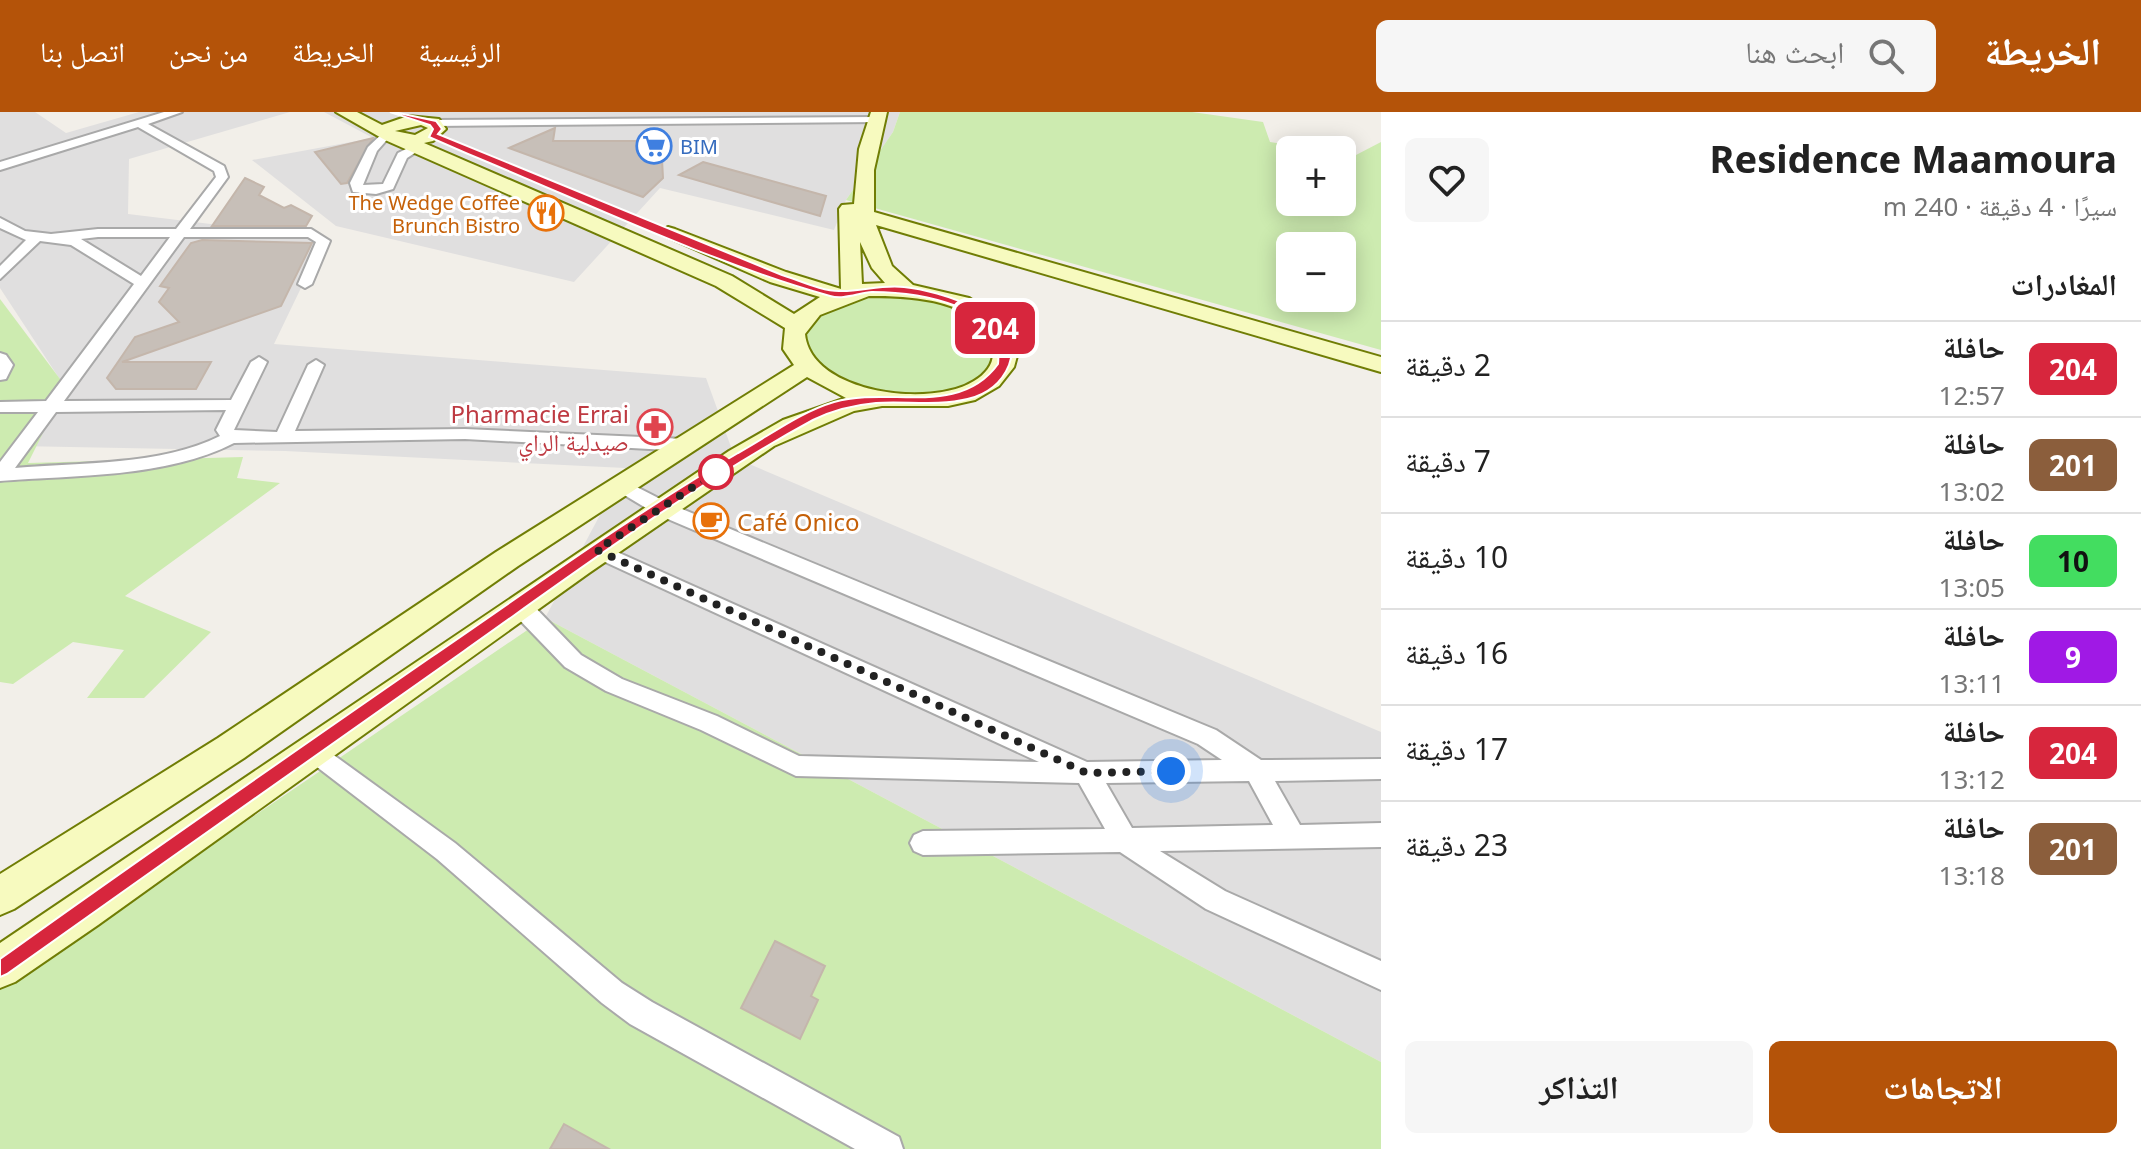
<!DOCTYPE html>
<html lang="ar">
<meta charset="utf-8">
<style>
:root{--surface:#fff;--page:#f6f6f6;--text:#222;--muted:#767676;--line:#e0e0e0;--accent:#b45309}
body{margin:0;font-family:"Noto Sans","Noto Naskh Arabic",sans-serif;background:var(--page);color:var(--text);direction:rtl;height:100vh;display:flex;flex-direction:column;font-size:30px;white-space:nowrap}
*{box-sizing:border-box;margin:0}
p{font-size:26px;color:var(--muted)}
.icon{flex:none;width:44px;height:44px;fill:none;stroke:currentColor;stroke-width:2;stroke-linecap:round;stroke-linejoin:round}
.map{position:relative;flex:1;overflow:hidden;direction:ltr}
.drawer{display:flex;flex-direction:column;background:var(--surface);width:760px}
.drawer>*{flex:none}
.badge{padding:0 16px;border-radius:12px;font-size:28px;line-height:52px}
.tools{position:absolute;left:1276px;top:24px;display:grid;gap:16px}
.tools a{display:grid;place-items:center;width:80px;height:80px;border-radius:12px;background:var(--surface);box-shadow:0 4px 20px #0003;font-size:40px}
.you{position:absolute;width:40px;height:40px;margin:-20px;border:6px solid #fff;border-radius:50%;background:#1a73e8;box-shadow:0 0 0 12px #1a73e833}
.map>.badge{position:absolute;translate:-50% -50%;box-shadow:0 0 0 4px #fff}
h2{padding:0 24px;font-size:30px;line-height:72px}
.round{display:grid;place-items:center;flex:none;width:84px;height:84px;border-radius:12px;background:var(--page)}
.headline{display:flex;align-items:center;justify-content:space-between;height:136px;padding:0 24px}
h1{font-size:38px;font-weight:700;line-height:60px}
.button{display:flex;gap:16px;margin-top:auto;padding:16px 24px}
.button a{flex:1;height:92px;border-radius:12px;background:var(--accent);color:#fff;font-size:32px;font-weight:700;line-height:92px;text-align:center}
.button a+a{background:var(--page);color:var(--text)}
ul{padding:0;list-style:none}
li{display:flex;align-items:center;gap:24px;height:96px;padding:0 24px;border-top:2px solid var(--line)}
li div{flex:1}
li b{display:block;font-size:30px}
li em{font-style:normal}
li .badge{min-width:88px;font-weight:700;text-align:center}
header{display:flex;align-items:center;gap:48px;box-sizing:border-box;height:112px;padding:0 40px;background:var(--accent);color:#fff}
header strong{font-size:38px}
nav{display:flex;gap:44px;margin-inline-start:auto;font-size:28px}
.search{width:560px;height:72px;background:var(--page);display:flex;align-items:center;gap:20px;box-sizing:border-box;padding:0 28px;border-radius:12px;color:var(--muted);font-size:30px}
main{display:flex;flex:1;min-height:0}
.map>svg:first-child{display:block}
.residential{fill:#e0dfdf}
.grass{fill:#cdebb0;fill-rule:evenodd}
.building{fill:#c7bfb8;stroke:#c4b6ab;stroke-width:2}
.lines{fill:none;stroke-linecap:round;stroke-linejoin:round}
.street-casing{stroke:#a9a9a9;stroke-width:4}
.secondary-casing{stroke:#707d05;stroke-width:4}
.street{fill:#fff;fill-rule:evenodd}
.secondary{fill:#f7fabf;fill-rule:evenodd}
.line{fill:#d7263d;stroke:#fff;stroke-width:2}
.walk{stroke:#222;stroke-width:8;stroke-dasharray:0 14.4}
.stop-dot{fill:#fff;stroke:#d7263d;stroke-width:4}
.labels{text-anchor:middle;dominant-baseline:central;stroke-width:6;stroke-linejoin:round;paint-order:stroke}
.far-shop-label{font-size:20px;fill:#366cbe;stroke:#fff;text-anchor:start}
.far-food-label{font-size:20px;fill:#c56008;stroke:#fff;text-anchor:end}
.health-label{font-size:24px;fill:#be3a42;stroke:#fff;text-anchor:end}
.food-label{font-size:24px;fill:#c56008;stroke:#fff;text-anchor:start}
</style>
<header>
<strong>الخريطة</strong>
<div class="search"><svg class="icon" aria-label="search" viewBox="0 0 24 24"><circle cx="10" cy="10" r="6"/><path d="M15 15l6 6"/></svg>ابحث هنا</div>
<nav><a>الرئيسية</a><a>الخريطة</a><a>من نحن</a><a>اتصل بنا</a></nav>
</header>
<main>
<section class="drawer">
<div class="headline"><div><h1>Residence Maamoura</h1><p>سيرًا · 4 دقيقة · 240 m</p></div><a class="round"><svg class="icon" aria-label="heart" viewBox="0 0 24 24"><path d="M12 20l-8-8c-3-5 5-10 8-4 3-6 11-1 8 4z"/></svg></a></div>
<h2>المغادرات</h2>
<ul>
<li><span class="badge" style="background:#d7263d;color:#fff">204</span><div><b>حافلة</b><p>12:57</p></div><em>2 دقيقة</em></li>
<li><span class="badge" style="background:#8b5e3c;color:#fff">201</span><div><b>حافلة</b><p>13:02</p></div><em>7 دقيقة</em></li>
<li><span class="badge" style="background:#43dd60;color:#111">10</span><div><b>حافلة</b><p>13:05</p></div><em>10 دقيقة</em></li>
<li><span class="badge" style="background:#a019e5;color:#fff">9</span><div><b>حافلة</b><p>13:11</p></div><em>16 دقيقة</em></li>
<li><span class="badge" style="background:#d7263d;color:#fff">204</span><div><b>حافلة</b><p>13:12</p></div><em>17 دقيقة</em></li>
<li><span class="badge" style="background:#8b5e3c;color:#fff">201</span><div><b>حافلة</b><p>13:18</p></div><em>23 دقيقة</em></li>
</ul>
<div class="button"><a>الاتجاهات</a><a>التذاكر</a></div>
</section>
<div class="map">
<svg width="1381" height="1037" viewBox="0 0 1381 1037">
<rect width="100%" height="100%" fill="#f2efe9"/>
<!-- residential -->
<path class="residential" d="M0,0h35l31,21 73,-21h151l-161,47 -1,55 197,24 -51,106 432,34 29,80 646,274v330l-836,-444 80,-150 -340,-17 -268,-5 42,-68 -59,-90z
M324,0h576l-7,20 -47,68 -12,30 -174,-42 -86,94 -238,-56 -84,-66 121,-22z"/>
<!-- grass -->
<path class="grass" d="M900,0h292l71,10 7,20 52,8h-32v52h52v-49l14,2 25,-13v208l-535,-150 47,-68zM1290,134h52v52h-52z
M862,183c28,1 58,-2 85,9 52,22 67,71 1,86 -36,8 -140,1 -143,-50 -1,-10 3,-20 11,-27 11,-9 32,-13 46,-18z
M0,187l66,88 -38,76 215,-6 -6,21 43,5 -155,113 86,36 -67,66h-57l37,-48 -51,-8 -60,42 -13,-2z
M545,506l836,444v87h-1381v-160z"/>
<!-- building -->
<path class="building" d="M555,16l-2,13h108l2,37 -20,19 -134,-49z
M373,26l-26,45 -6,1 -26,-32z
M703,50l123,34 -6,20 -141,-41z
M245,66l19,9 -5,8 25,13 7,-3 21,11 -6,10h-94z
M202,128l110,3 -31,63 -159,56h89l-15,27h-80l-9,-11 28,-41 44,-15 -20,-20 10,-14 -9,-2 31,-43z
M775,829l50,25 -14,30 7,4 -18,39 -59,-31z
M564,1012l45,25h-59z"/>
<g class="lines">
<defs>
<path id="street" d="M164,0h18l-34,12 76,42 4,11 -38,52h121l19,12 -18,43 -7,4 -7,-4 18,-42 -8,-5h-124l-120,164 167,-1 20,-38 8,-5 8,5 -33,68 43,2 31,-67 8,-5 8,5 -29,66 170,-2 221,10 9,6 -9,6 -221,-12 -231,4c-68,35 -159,32 -234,38v-19l38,-50h-38v-10l46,-1 88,-117 -63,-39 -31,-4 -40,38v-13l26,-26 -26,-12v-10l25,13 26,3 47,-5h78l40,-52 -2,-6 -76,-44 -138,43v-8zM98,125h72l-29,39 -60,-37zM226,298l-10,20 4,6c-60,30 -139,26 -205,32l41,-56z
M876,5l4,1v4l-447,4 -6,-3 6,-3z
M386,18l6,4 -15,17 -14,34 20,-1 15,-31 20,-10 6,4 -17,11 -14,31 -17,5 -23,-2 -3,-9 18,-36z
M0,241l6,2 7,10 -7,14 -6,1z
M623,368l47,24 546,226 45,30 120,-1v20l-106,2 25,44 81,-2v24l-221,4 65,40 156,70v29l-175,-81 -86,-57 -197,3 -9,-4 -4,-8 4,-8 9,-4 182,-2 -26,-46 -283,-7 -95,-46 -95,-39 -41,-24 -54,-56 -3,-6 3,-6h16l54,56 41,24 95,37 82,40 240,6 -449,-207 -3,-5 10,-7 490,219 135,-2 -24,-16 -542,-230 -40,-24 -3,-4zM1249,669l24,44 -141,3 -26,-45z
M313,628l142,103 167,140 30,19 247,135 4,12h-48l-225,-125 -28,-21 -165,-144 -133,-102 -3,-7 3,-7z"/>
<path id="secondary" d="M336,0h21l25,13 26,-9 31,3 7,10 -13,12 -9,2 308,133 62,38 26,-17 -50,-15 -112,-49 10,-6 7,2 111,43 55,17 -2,-80 3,-4 12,-1 5,-55 12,-37h16l-13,58v42l507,145v15l-505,-147 16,41 21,19 56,13 30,20 14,20 4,18 -3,11 -15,19 -24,14 -27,6h-66l-28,5 -80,35 -185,127 -491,352 -83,57 -15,6v-45l729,-492 54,-31 63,-22 -39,-21 -289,189 -274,192 -230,151 -14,6v-41l218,-136 278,-186 298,-187 -11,-16 2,-21 -69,-42 -331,-146zM421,13l7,3 -13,7 -20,-4zM860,130l12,26 13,15 -23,1zM869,184c39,0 111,2 123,50 4,16 -5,27 -18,35 -42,27 -163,13 -169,-47l15,-19z"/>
</defs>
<!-- street casing -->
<use href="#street" class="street-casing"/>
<!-- secondary casing -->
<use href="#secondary" class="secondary-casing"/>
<!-- street -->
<use href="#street" class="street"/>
<!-- secondary -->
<use href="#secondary" class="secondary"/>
</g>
<!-- line -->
<path class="line" d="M390,0h4l42,9 6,8 -4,5 344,141c17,5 39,16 57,16 21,1 43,-7 65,-4 33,3 124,29 105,78 -21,52 -92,34 -133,38 -22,2 -43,7 -63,17 -123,67 -236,151 -349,231 -153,108 -305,215 -457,323l-7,3v-18c139,-100 285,-201 431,-302 101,-69 201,-142 307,-204 31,-17 62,-41 96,-51 55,-16 125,16 164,-38 3,-28 -16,-48 -42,-58 -26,-10 -56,-14 -84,-14 -14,1 -28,8 -42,4 -124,-35 -243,-93 -362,-142l-39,-17 4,-8 -3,-4z"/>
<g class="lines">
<!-- walk -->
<path class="walk" d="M716,360l-119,78 490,223 84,-2"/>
</g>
<!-- icons -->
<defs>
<symbol id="supermarket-ring" viewBox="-11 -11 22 22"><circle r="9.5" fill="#fff" stroke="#3f7fe0" stroke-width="1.5"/><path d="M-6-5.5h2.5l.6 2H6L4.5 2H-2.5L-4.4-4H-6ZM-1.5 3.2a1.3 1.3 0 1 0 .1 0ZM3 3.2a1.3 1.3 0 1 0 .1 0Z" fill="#3f7fe0"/></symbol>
<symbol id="restaurant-ring" viewBox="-11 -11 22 22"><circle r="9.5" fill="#fff" stroke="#e8710a" stroke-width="1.5"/><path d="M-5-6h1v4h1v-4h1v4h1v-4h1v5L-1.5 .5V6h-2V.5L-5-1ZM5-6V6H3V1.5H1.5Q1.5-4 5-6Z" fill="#e8710a"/></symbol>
<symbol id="pharmacy-ring" viewBox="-11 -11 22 22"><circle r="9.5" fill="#fff" stroke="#e0444e" stroke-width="1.5"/><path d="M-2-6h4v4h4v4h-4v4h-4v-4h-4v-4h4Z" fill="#e0444e"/></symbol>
<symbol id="cafe-ring" viewBox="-11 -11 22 22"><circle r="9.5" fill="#fff" stroke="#e8710a" stroke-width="1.5"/><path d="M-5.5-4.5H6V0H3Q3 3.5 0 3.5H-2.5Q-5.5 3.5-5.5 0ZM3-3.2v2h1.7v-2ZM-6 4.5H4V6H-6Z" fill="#e8710a"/></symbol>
</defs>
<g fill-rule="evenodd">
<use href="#supermarket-ring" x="634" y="14" width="40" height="40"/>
<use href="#restaurant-ring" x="526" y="81" width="40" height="40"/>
<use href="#pharmacy-ring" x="635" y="295" width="40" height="40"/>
<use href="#cafe-ring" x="691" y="389" width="40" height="40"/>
</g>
<!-- markers -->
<circle class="stop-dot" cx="716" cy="360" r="16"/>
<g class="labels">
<!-- far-shop labels -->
<g class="far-shop-label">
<text x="680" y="34">BIM</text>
</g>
<!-- far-food labels -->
<g class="far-food-label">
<text x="520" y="90">The Wedge Coffee<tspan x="520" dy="23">Brunch Bistro</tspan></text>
</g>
<!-- health labels -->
<g class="health-label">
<text x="629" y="301">Pharmacie Errai<tspan x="629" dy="28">صيدلية الراي</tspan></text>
</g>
<!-- food labels -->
<g class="food-label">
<text x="737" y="409">Café Onico</text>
</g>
</g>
</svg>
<div class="tools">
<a>+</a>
<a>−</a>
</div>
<div class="you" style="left:1171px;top:659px"></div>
<b class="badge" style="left:995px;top:216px;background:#d7263d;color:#fff">204</b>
</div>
</main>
